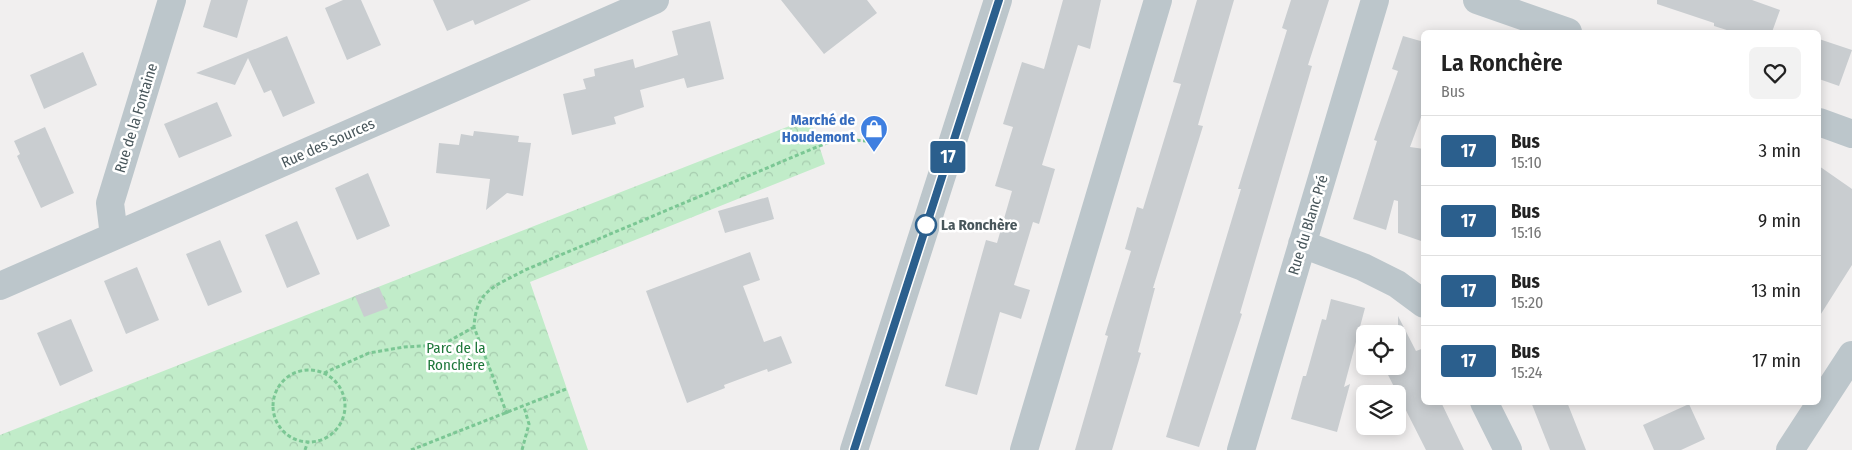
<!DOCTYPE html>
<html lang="fr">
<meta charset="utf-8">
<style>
:root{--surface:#fff;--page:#f2f2f2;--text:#222;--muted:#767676;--line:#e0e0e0}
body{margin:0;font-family:"Fira Sans Condensed",sans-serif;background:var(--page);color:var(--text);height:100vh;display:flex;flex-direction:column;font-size:19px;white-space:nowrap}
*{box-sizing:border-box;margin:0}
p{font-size:16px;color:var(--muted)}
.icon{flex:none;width:28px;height:28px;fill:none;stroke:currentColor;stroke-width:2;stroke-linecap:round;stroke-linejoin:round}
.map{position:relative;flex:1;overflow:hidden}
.side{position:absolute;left:1421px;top:30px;width:400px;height:375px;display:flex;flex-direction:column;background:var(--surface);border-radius:8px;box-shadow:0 2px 12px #0003}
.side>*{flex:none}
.badge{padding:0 10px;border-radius:4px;font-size:18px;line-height:32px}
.controls{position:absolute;left:1356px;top:325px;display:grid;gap:10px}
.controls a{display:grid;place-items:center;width:50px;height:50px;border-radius:8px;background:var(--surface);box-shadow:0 2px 12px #0003;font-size:25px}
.map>.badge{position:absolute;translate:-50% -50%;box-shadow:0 0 0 2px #fff}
.round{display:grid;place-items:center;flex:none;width:52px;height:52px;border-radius:8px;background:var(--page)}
.headline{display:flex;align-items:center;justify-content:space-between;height:85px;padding:0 20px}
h1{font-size:24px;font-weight:600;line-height:38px}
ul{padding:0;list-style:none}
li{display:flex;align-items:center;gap:15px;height:70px;padding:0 20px;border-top:1px solid var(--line)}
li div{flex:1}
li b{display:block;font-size:19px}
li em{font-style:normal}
li .badge{min-width:55px;font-weight:700;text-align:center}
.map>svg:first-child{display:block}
.park{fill:url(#park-crowns)}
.building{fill:#c9cdd0}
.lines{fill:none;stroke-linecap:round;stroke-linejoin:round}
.path{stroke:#7bc794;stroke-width:3;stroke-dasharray:4 2.5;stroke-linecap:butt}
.minor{stroke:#bcc6cb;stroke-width:28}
.tertiary{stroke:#bcc6cb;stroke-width:28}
.line-casing{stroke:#fff;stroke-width:11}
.line{stroke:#2b5f8d;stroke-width:8}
.stop-dot{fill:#fff;stroke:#2b5f8d;stroke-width:2.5}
.labels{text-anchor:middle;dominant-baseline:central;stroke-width:5;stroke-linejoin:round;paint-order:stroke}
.street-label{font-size:15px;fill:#48565b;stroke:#fff}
.shop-label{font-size:15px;font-weight:bold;fill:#366cbe;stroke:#fff;text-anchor:end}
.stop-label{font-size:15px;font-weight:bold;fill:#48565b;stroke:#fff;text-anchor:start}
.park-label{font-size:15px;fill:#1e773a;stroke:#fff}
</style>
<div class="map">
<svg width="1852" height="450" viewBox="0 0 1852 450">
<defs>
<pattern id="park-crowns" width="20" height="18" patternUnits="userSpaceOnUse" patternTransform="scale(1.25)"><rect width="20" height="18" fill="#c1ecc9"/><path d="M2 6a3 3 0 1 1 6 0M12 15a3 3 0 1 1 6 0" fill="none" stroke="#a7ccaf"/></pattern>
</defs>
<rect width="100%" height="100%" fill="#f1efef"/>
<!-- park -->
<path class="park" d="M810,118l15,46 -295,118 58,168h-588v-15z"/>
<!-- building -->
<path class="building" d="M211,0h37l-11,38 -34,-11z
M343,0h18l20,45 -34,15 -22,-52z
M433,0h98l-56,25 -2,-5 -26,11z
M781,0h86l10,13 -53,41z
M1063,0h38l-11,49 -12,-4 -36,120 13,4 -16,55 -6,-2 -19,63 16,5 -9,29 -21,-7 -23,83 -32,-9 41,-146 11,3 15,-52 -17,-5 18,-59 -10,-3 19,-62 22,7z
M1197,0h37l-36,125 5,1 -50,162h2l-17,64 3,1 -29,97h-37l33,-114 -3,-1 26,-84 -6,-2 12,-42 6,2 38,-125 -8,-2z
M1291,0h38l-21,65 4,1 -72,247 2,1 -43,133 -33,-10 75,-248h-3l49,-159 -5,-2z
M1657,0h95l28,10 -8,22h-39l-19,-6v-3l-57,-19z
M710,21l14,58 -37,9 -3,-10 -44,12 4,17 -30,10 2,7 -44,11 -9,-41 23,-5 -3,-10 12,-3 -1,-7 39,-10 2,9 43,-13 -6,-24z
M287,36l28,67 -32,14 -12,-27 -7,3 -16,-35 -13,27 -39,-12z
M1403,36l21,6v67l-14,38 14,2v93l-26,-9v-32l-4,-1 -8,30 -33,-11 24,-78 -3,-1 24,-69 -6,-2z
M1819,39l33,11 -13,36 -20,-7z
M83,52l14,33 -53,24 -14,-34z
M217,102l15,34 -53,22 -15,-34z
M45,127l29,66 -33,15 -24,-52 3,-2 -6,-13z
M474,131l45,5 -1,6 13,1 -8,53 -16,-3 -21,17 4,-31 -54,-6 3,-30 20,2 2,-11 12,2z
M1819,166l33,23v76l-33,52z
M368,173l22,53 -33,14 -22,-52z
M768,197l6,22 -49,14 -7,-22z
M297,221l23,53 -33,14 -22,-53z
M220,240l22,52 -34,14 -22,-52z
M750,252l10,28 -17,6 21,56 17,-6 11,27 -24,9 -1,-3 -43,16 1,3 -38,15 -41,-112z
M137,267l22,53 -33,14 -22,-53z
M379,287l9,21 -24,9 -9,-21z
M1331,299l34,9 -21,79 6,-3 -13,48 -46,-13 12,-43h3l16,-57 4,1z
M1398,316l18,35 8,-3v54h17l23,48h-38l-42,-83 14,-1z
M71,319l22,52 -33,15 -23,-53z
M1531,402h36l19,48h-36z
M1689,404l16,35 -24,11h-27l-11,-25z"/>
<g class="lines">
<!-- path -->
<path class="path" d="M273 406a36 36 0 1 1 72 0a36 36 0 1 1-72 0Z
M324,373l45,-20 35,-6 38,-2 32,-18
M507,414l-33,-87c2,-38 22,-41 51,-57l294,-124 20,-7 27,2
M305,450l3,-9
M411,450l155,-61
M522,450l7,-26 -5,-17"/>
<!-- minor -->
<path class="minor" d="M1477,0l91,32
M1819,122l33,12
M114,236l-4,-33 62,-203
M1302,244l61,23 34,17 27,20
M0,286l655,-286
M1484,402l24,48
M1024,450l134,-450
M1241,450l134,-450
M1790,450l62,-95"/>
<!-- tertiary -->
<path class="tertiary" d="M854,450l144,-450"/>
</g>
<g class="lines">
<defs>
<path id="line" d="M854,450l145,-450"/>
</defs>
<!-- line casing -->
<use href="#line" class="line-casing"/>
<!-- line -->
<use href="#line" class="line"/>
</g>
<!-- icons -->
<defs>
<symbol id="shop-pin" viewBox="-11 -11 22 30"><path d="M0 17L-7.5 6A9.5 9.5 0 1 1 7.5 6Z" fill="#3f7fe0" stroke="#fff"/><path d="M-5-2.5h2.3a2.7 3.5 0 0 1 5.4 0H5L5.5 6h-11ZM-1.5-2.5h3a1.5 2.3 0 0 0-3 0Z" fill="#fff"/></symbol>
</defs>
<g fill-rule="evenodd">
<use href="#shop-pin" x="858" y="113" width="32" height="43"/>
</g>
<!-- markers -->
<circle class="stop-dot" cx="926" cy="225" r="10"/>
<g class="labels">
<!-- street labels -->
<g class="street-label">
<text transform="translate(136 118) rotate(-73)">Rue de la Fontaine</text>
<text transform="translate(328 143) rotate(-24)">Rue des Sources</text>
<text transform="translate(1308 225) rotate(-73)">Rue du Blanc Pré</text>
</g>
<!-- shop labels -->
<g class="shop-label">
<text x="855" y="120">Marché de<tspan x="855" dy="17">Houdemont</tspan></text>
</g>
<!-- stop labels -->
<g class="stop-label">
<text x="941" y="225">La Ronchère</text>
</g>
<!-- park labels -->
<g class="park-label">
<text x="456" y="348">Parc de la<tspan x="456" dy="17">Ronchère</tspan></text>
</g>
</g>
</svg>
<div class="controls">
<a><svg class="icon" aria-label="locate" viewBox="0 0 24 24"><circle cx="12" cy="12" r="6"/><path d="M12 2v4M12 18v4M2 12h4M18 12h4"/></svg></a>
<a><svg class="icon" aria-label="layers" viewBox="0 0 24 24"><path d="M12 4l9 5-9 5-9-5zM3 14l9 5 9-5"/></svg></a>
</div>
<b class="badge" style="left:948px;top:157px;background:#2b5f8d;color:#fff">17</b>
<section class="side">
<div class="headline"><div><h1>La Ronchère</h1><p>Bus</p></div><a class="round"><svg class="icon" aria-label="heart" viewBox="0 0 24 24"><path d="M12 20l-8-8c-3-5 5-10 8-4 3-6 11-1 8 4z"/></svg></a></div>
<ul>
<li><span class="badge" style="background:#2b5f8d;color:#fff">17</span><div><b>Bus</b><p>15:10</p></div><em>3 min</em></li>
<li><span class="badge" style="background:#2b5f8d;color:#fff">17</span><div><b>Bus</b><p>15:16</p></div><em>9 min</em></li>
<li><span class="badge" style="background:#2b5f8d;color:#fff">17</span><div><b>Bus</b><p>15:20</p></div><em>13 min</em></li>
<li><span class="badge" style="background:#2b5f8d;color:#fff">17</span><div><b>Bus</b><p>15:24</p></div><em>17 min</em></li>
</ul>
</section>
</div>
